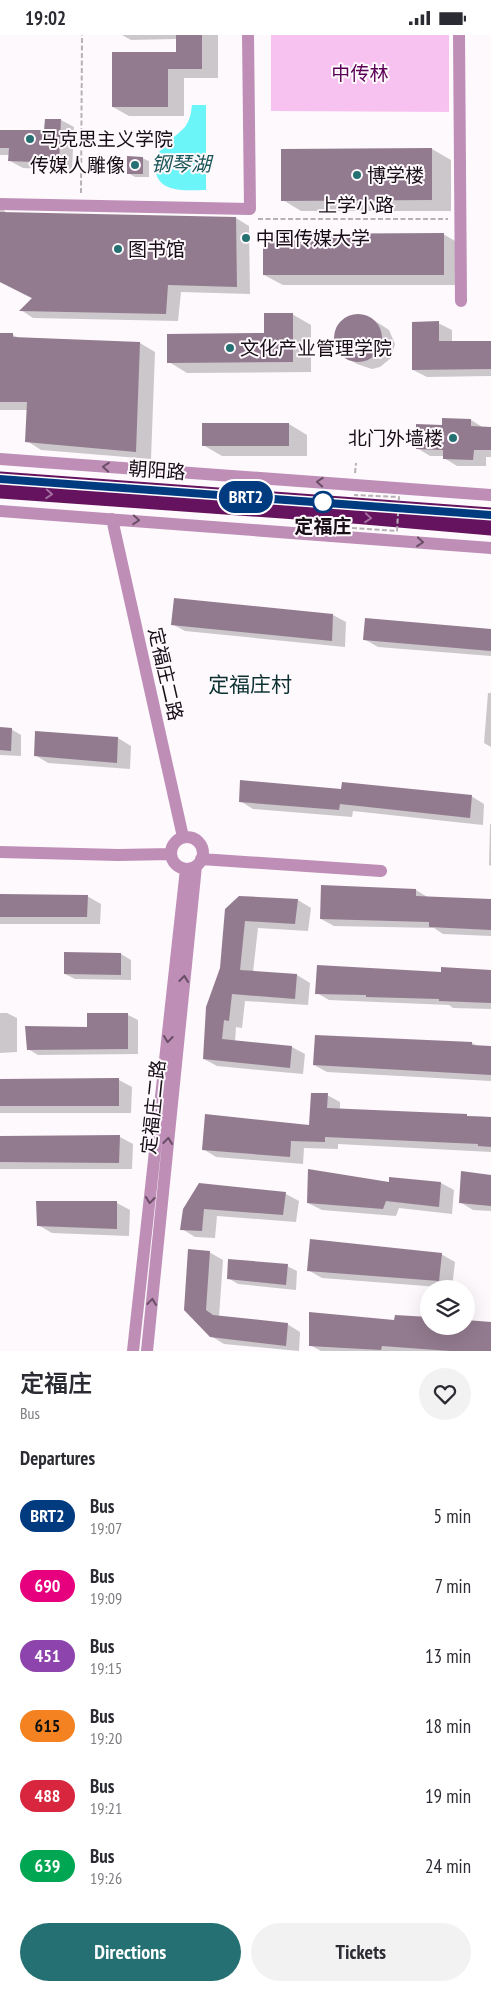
<!DOCTYPE html>
<meta charset="utf-8">
<style>
:root{--surface:#fff;--page:#f2f2f3;--text:#2b2b33;--muted:#7c7c81;--accent:#257072}
body{margin:0;font-family:"PT Sans Narrow","Noto Sans SC",sans-serif;background:var(--page);color:var(--text);height:100vh;display:flex;flex-direction:column;font-size:19px;white-space:nowrap}
*{box-sizing:border-box;margin:0}
p{font-size:16px;color:var(--muted)}
.icon{flex:none;width:28px;height:28px;fill:none;stroke:currentColor;stroke-width:2;stroke-linecap:round;stroke-linejoin:round}
.map{position:relative;height:1316px;overflow:hidden}
.details{display:flex;flex-direction:column;background:var(--surface);flex:1}
.details>*{flex:none}
.badge{padding:0 10px;border-radius:16px;font-size:18px;line-height:32px}
.controls{position:absolute;left:420px;top:1245px;display:grid;gap:10px}
.controls a{display:grid;place-items:center;width:55px;height:55px;border-radius:50%;background:var(--surface);box-shadow:0 5px 20px #0002;font-size:25px}
.map>.badge{position:absolute;translate:-50% -50%;box-shadow:0 0 0 2px #fff}
h2{padding:0 20px;font-size:19px;line-height:45px}
.round{display:grid;place-items:center;flex:none;width:52px;height:52px;border-radius:26px;background:var(--page)}
.overview{display:flex;align-items:center;justify-content:space-between;height:85px;padding:0 20px}
h1{font-size:24px;font-weight:600;line-height:38px}
.primary-button{display:flex;gap:10px;margin-top:auto;padding:10px 20px}
.primary-button a{flex:1;height:58px;border-radius:30px;background:var(--accent);color:#fff;font-size:20px;font-weight:600;line-height:58px;text-align:center}
.primary-button a+a{background:var(--page);color:var(--text)}
ul{padding:0;list-style:none}
li{display:flex;align-items:center;gap:15px;height:70px;padding:0 20px}
li div{flex:1}
li b{display:block;font-size:19px}
li em{font-style:normal}
li .badge{min-width:55px;font-weight:700;text-align:center}
.status{display:flex;justify-content:space-between;align-items:center;height:35px;padding:0 25px;background:var(--surface);direction:ltr}
.status svg{height:14px;fill:currentColor}
.map>svg:first-child{display:block}
.green{fill:#f8c2f0}
.water{fill:#6bf5f9}
.shadow{fill:#0003}
.building{fill:#937b8f}
.lines{fill:none;stroke-linecap:round;stroke-linejoin:round}
.path{stroke:#b7b1b6;stroke-width:2;stroke-dasharray:5 2.5;stroke-linecap:butt}
.minor{stroke:#be8eb7;stroke-width:12}
.highway{stroke:#65135e;stroke-width:15}
.path-bridge{stroke:#b7b1b6;stroke-width:2;stroke-dasharray:5 2.5;stroke-linecap:butt}
.oneway{stroke:#6a4e66}
.oneway2{stroke:#a26f9e}
.line-casing{stroke:#fff;stroke-width:11}
.line{stroke:#003b80;stroke-width:8}
.poi-dot{fill:#257072;stroke:#fef9fd;stroke-width:2}
.stop-dot{fill:#fff;stroke:#003b80;stroke-width:2.5}
.labels{text-anchor:middle;dominant-baseline:central;stroke-width:4;stroke-linejoin:round;paint-order:stroke}
.park-label{font-size:19px;fill:#5a0055;stroke:#fef9fd}
.poi-label{font-size:19px;fill:#170e16;stroke:#fef9fd;text-anchor:start}
.street-label{font-size:19px;fill:#170e16;stroke:#fef9fd}
.stop-label{font-size:19px;font-weight:bold;fill:#170e16;stroke:#fef9fd}
.water-label{font-size:20px;font-style:italic;fill:#1a5557;stroke:#fef9fd}
.quarter-label{font-size:21px;fill:#0c3031;stroke:#fef9fd}
</style>
<div class="status"><b>19:02</b><svg viewBox="0 0 49 12"><path d="M0 12V9h3v3zM5 12V6h3v6zM10 12V3h3v9zM15 12V0h3v12zM26 1h20v11H26zM47 4h2v5h-2z"/></svg></div>
<div class="map">
<svg width="491" height="1316" viewBox="0 0 491 1316">
<rect width="100%" height="100%" fill="#fef9fd"/>
<!-- green -->
<path class="green" d="M271,0h178v77l-178,-1z"/>
<!-- water -->
<path class="water" d="M192,70h14v85c-17,0 -45,4 -50,-17 -6,-23 16,-32 29,-46 5,-7 6,-14 7,-22z"/>
<!-- shadow -->
<path class="shadow" d="M122,0h96v43h-34v38h-55l-16,-9 64,-53v-15l-46,1z
M61,85l13,7 -2,43 -49,-2 -13,-7v-6h-10v-24h45z
M432,114l19,11v51h-150l-18,-11z
M142,123l7,3v16h-14l-7,-4z
M0,173l5,3 1,2 230,5 13,8 1,68 -69,-2 -3,29 -145,-3 -12,-8 12,-11 -33,-17z
M443,199l19,11v40h-179l-19,-10z
M292,279l19,11v47l-124,1 -18,-11 96,-27z
M354,280l15,2 20,13 6,14 -4,14 -11,9 -8,2 -15,-5 -13,-8 -6,-5 -3,-7 1,-16 4,-6z
M438,288l14,7v12h39v34l-64,1 -14,-7z
M0,300h13l6,3 121,5 15,9 -4,107 -110,-9 -14,-9 1,-31h-28z
M471,385l13,8h7v29h-5v9h-29l-13,-8v-2h-14l-13,-8 26,-22z
M289,389l18,11v21h-85l-19,-11z
M175,564l158,16 13,7 -1,25 -160,-16 -13,-7z
M491,595v26l-113,-9 -14,-8z
M488,658h3v54l-7,-4z
M0,693l11,1 10,6v21l-21,-1z
M118,703l13,8 -1,23 -82,-6 -13,-8z
M342,755l129,6 13,8 -1,21 -130,-14 -1,6 -99,-8 -13,-8z
M490,789h1v42l-2,-1z
M416,855l13,8 62,2v36l-48,-2 -9,-6 -100,-2 -13,-7z
M0,860l87,1 14,8 -1,20h-100z
M298,865l13,8 -3,23 -50,-3 -5,44 44,3 13,8 -2,22 -63,-4 -3,27 -6,-1 -1,15 57,5 13,7 -2,20 -86,-8 -13,-7 18,-91 5,-58z
M65,919h56l10,6v20l-56,-1 -10,-5z
M491,936v38l-38,-1 -4,-3 -120,-5 -12,-7 125,-20z
M0,978h7l10,5v34l-17,1z
M128,980l10,5v34l-100,1 -10,-6z
M472,1008l6,3 13,1v34l-164,-9 -13,-7z
M0,1045h119l13,7 -1,26h-131z
M327,1060l13,7v8l151,7v35l-153,-8v5l-34,-1 -1,16 -87,-7 -13,-8 107,-23z
M0,1102h120l13,7 -1,25h-132z
M491,1141v35l-18,-1 -13,-8z
M390,1148h51l13,7 -2,24 -53,-6 -3,8 -74,-6 -14,-7z
M200,1149l86,10 13,7 -3,21 -79,-6 -2,22 -20,-1 -13,-8z
M117,1168l13,7 -1,26 -77,-3 -14,-8z
M209,1217l14,8 -4,57 68,7 13,8 -1,19 -75,-7 -13,-8 -26,-27z
M441,1219l14,8 -3,26 -130,-10 -14,-8z
M287,1231l10,5 -1,19 -58,-6 -10,-6z
M491,1289v27h-170l-11,-6 119,-19h37z"/>
<!-- building -->
<path class="building" d="M176,0h26v34h-34v38h-56v-55h64z
M45,84h16l-2,44 -51,-2 1,-13h-9v-18h44z
M432,113v52l-151,1v-52z
M127,121l16,1v17h-16z
M0,177l236,5 1,70 -69,-2 -2,29 -147,-3 13,-13 -32,-16z
M444,198v42h-181v-41z
M264,278h29v49l-126,1v-29l97,-1z
M334 303a24 24 0 1 1 48 0a24 24 0 1 1-48 0Z
M439,286v20h52v28l-79,1v-48z
M0,298h13v4l127,5 -4,110 -111,-10 2,-40h-27z
M442,383l29,1v7l20,1v23h-17l-1,10 -30,-1v-9l-27,-1v-25l26,1z
M202,388h87v23h-87z
M174,563l159,16 -1,27 -161,-16z
M365,583l126,11v22l-128,-11z
M0,692l12,1 -1,23 -11,-1z
M35,696l83,6 -1,26 -83,-7z
M240,745l101,9 1,-7 130,13 -2,23 -130,-14 -1,6 -100,-8z
M321,850l95,4v7l75,3v31l-62,-3v-5l-109,-3z
M0,859l88,1 -1,22h-87z
M239,861l59,3 -3,25 -50,-3 -5,49 57,4 -2,25 -63,-5 -3,27 -5,-1 -2,19 70,7 -2,22 -87,-9 3,-52 14,-39 5,-59z
M64,917l57,1v22l-57,-1z
M317,930l124,7v-5l50,3v33l-52,-2v-2l-73,-2v-2l-51,-1z
M87,978h41v36l-101,1 -2,-24 62,1z
M315,1000l157,7v3l19,1v29l-178,-10z
M119,1043v28h-119v-27z
M311,1058h17l-1,15 140,6v2l24,1v30l-13,-1v-2l-153,-7v5l-34,-1 -1,16 -88,-7 3,-36 104,11z
M120,1100l-1,28 -119,-1v-26z
M308,1134l81,13v-5l52,5 -2,25 -53,-6 -3,8 -76,-6z
M461,1136l30,4v31l-32,-3z
M199,1148l87,9 -3,23 -79,-6 -2,22 -22,-1 3,-21z
M36,1166h81v28l-80,-3z
M310,1204l132,14 -3,28 -132,-10z
M188,1214l22,2 -4,59 7,5 75,8 -2,23 -76,-9 -26,-27z
M228,1224l60,5 -2,21 -59,-6z
M309,1277l85,8 1,-5 34,2v9h37v-6l25,2v29h-41l-68,-5 -1,4 -72,-4z"/>
<g class="lines">
<!-- path -->
<path class="path" d="M81,158l1,-158
M258,184h190
M355,438l1,-10"/>
<!-- minor -->
<path class="minor" d="M459,0l2,266
M0,169l250,5 -2,-174
M0,424l491,36
M0,476l491,37
M112,484l71,318
M171 818a16 16 0 1 1 32 0a16 16 0 1 1-32 0Z
M0,817l118,3 53,-1
M201,824l180,12
M133,1316l53,-482
M147,1316l49,-485"/>
<!-- highway -->
<path class="highway" d="M0,444l491,36
M0,456l353,25 138,12"/>
<!-- path-bridge -->
<path class="path-bridge" d="M352,493l45,3 2,-34 -45,-2"/>
</g>
<!-- one-way arrows -->
<defs><path id="oneway-chevron" d="M-2-3.5L2.5 0L-2 3.5" fill="none" stroke-width="1.6" stroke-linecap="round" stroke-linejoin="round" transform="scale(1.25)"/></defs>
<g class="oneway">
<use href="#oneway-chevron" transform="translate(106 432) rotate(-176)"/>
<use href="#oneway-chevron" transform="translate(320 447) rotate(-176)"/>
<use href="#oneway-chevron" transform="translate(136 485) rotate(4)"/>
<use href="#oneway-chevron" transform="translate(420 507) rotate(5)"/>
<use href="#oneway-chevron" transform="translate(184 944) rotate(-84)"/>
<use href="#oneway-chevron" transform="translate(168 1004) rotate(96)"/>
<use href="#oneway-chevron" transform="translate(168 1106) rotate(-84)"/>
<use href="#oneway-chevron" transform="translate(150 1165) rotate(96)"/>
<use href="#oneway-chevron" transform="translate(152 1267) rotate(-84)"/>
</g>
<g class="oneway2">
<use href="#oneway-chevron" transform="translate(49 459) rotate(4)"/>
<use href="#oneway-chevron" transform="translate(368 483) rotate(5)"/>
</g>
<g class="lines">
<defs>
<path id="line" d="M0,444l491,36"/>
</defs>
<!-- line casing -->
<use href="#line" class="line-casing"/>
<!-- line -->
<use href="#line" class="line"/>
</g>
<!-- markers -->
<g class="poi-dot">
<circle cx="30" cy="104" r="5"/>
<circle cx="135" cy="130" r="5"/>
<circle cx="357" cy="140" r="5"/>
<circle cx="246" cy="203" r="5"/>
<circle cx="118" cy="214" r="5"/>
<circle cx="230" cy="313" r="5"/>
<circle cx="453" cy="403" r="5"/>
</g>
<circle class="stop-dot" cx="323" cy="467" r="10"/>
<g class="labels">
<!-- park labels -->
<g class="park-label">
<text x="360" y="38">中传林</text>
</g>
<!-- poi labels -->
<g class="poi-label">
<text x="40" y="104">马克思主义学院</text>
<text x="125" y="130" text-anchor="end">传媒人雕像</text>
<text x="367" y="140">博学楼</text>
<text x="256" y="203">中国传媒大学</text>
<text x="128" y="214">图书馆</text>
<text x="240" y="313">文化产业管理学院</text>
<text x="443" y="403" text-anchor="end">北门外墙楼</text>
</g>
<!-- street labels -->
<g class="street-label">
<text x="356" y="170">上学小路</text>
<text transform="translate(157 435) rotate(4)">朝阳路</text>
<text transform="translate(166 639) rotate(77)">定福庄二路</text>
<text transform="translate(153 1072) rotate(-84)">定福庄二路</text>
</g>
<!-- stop labels -->
<g class="stop-label">
<text x="323" y="491">定福庄</text>
</g>
<!-- water labels -->
<g class="water-label">
<text x="181" y="129">钢琴湖</text>
</g>
<!-- quarter labels -->
<g class="quarter-label">
<text x="250" y="649">定福庄村</text>
</g>
</g>
</svg>
<div class="controls">
<a><svg class="icon" aria-label="layers" viewBox="0 0 24 24"><path d="M12 4l9 5-9 5-9-5zM3 14l9 5 9-5"/></svg></a>
</div>
<b class="badge" style="left:246px;top:462px;background:#003b80;color:#fff">BRT2</b>
</div>
<section class="details">
<div class="overview"><div><h1>定福庄</h1><p>Bus</p></div><a class="round"><svg class="icon" aria-label="heart" viewBox="0 0 24 24"><path d="M12 20l-8-8c-3-5 5-10 8-4 3-6 11-1 8 4z"/></svg></a></div>
<h2>Departures</h2>
<ul>
<li><span class="badge" style="background:#003b80;color:#fff">BRT2</span><div><b>Bus</b><p>19:07</p></div><em>5 min</em></li>
<li><span class="badge" style="background:#e6007e;color:#fff">690</span><div><b>Bus</b><p>19:09</p></div><em>7 min</em></li>
<li><span class="badge" style="background:#8e44ad;color:#fff">451</span><div><b>Bus</b><p>19:15</p></div><em>13 min</em></li>
<li><span class="badge" style="background:#f58220;color:#111">615</span><div><b>Bus</b><p>19:20</p></div><em>18 min</em></li>
<li><span class="badge" style="background:#d7263d;color:#fff">488</span><div><b>Bus</b><p>19:21</p></div><em>19 min</em></li>
<li><span class="badge" style="background:#00a651;color:#fff">639</span><div><b>Bus</b><p>19:26</p></div><em>24 min</em></li>
</ul>
<div class="primary-button"><a>Directions</a><a>Tickets</a></div>
</section>
